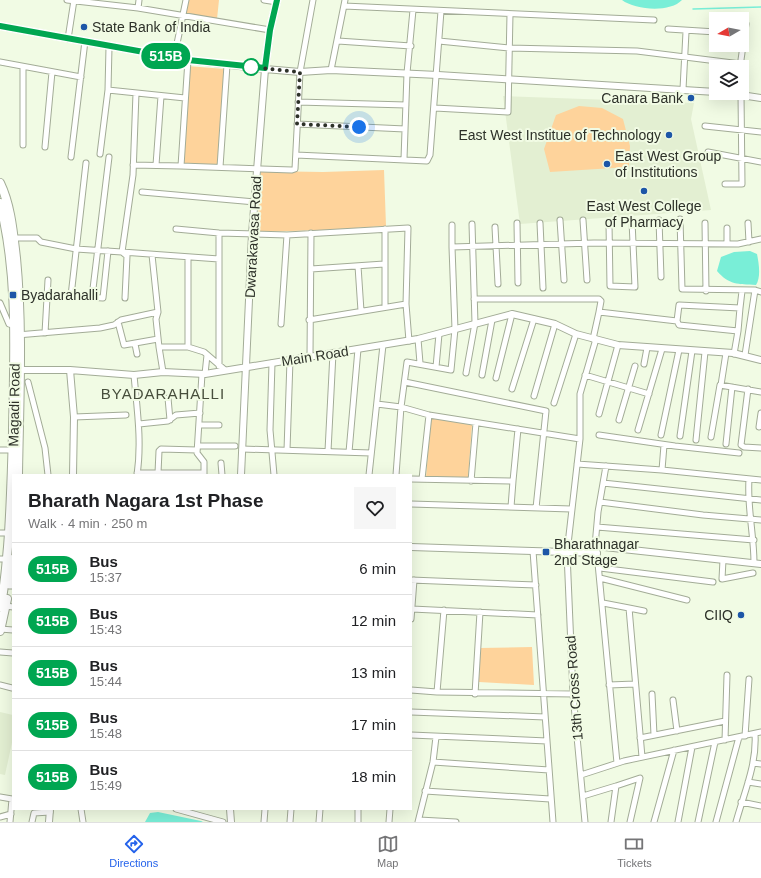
<!DOCTYPE html>
<meta charset="utf-8">
<style>
:root{--surface:#fff;--page:#f6f6f6;--text:#202124;--muted:#757577;--line:#e0e0e0;--accent:#2563eb}
body{margin:0;font-family:Helvetica,sans-serif;background:var(--page);color:var(--text);height:100vh;display:flex;flex-direction:column;font-size:15px;white-space:nowrap}
*{box-sizing:border-box;margin:0}
p{font-size:13px;color:var(--muted)}
.icon{flex:none;width:22px;height:22px;fill:none;stroke:currentColor;stroke-width:2;stroke-linecap:round;stroke-linejoin:round}
.map{position:relative;flex:1;overflow:hidden}
.sheet{position:absolute;left:12px;top:474px;width:400px;height:336px;display:flex;flex-direction:column;background:var(--surface);border-radius:0px;box-shadow:0 4px 16px #0002}
.sheet>*{flex:none}
.badge{padding:0 8px;border-radius:13px;font-size:14px;line-height:26px}
.needle{width:26px;rotate:260deg}
.tools{position:absolute;left:709px;top:12px;display:grid;gap:8px}
.tools a{display:grid;place-items:center;width:40px;height:40px;border-radius:0px;background:var(--surface);box-shadow:0 4px 16px #0002;font-size:20px}
.you{position:absolute;width:20px;height:20px;margin:-10px;border:3px solid #fff;border-radius:50%;background:#1a73e8;box-shadow:0 0 0 6px #1a73e833}
.map>.badge{position:absolute;translate:-50% -50%;box-shadow:0 0 0 2px #fff}
.round{display:grid;place-items:center;flex:none;width:42px;height:42px;border-radius:0px;background:var(--page)}
.headline{display:flex;align-items:center;justify-content:space-between;height:68px;padding:0 16px}
h1{font-size:19px;font-weight:800;line-height:30px}
ul{padding:0;list-style:none}
li{display:flex;align-items:center;gap:12px;height:52px;padding:0 16px;border-top:1px solid var(--line)}
li div{flex:1}
li b{display:block;font-size:15px}
li em{font-style:normal}
li .badge{min-width:44px;font-weight:700;text-align:center}
.tabs{display:flex;justify-content:space-around;align-items:center;height:56px;border-top:1px solid var(--line);background:var(--surface);font-size:11px;color:var(--muted)}
.tabs a{display:grid;justify-items:center;gap:2px}
.tabs .on{color:var(--accent)}
.map>svg:first-child{display:block}
.built{fill:#e3efd2}
.green{fill:#fed39b}
.water{fill:#79eed7}
.lines{fill:none;stroke-linecap:round;stroke-linejoin:round}
.stream{stroke:#79eed7;stroke-width:1.5}
.minor-casing{stroke:#a3ac97;stroke-width:7}
.tertiary-casing{stroke:#a3ac97;stroke-width:8}
.primary-casing{stroke:#a3ac97;stroke-width:10}
.minor{stroke:#fff;stroke-width:5}
.tertiary{stroke:#fff;stroke-width:6}
.primary{stroke:#fff;stroke-width:8}
.line-casing{stroke:#fff;stroke-width:9}
.line{stroke:#00a651;stroke-width:6}
.walk{stroke:#2d3129;stroke-width:4;stroke-dasharray:0 7.2}
.poi-dot{fill:#1d56a7;stroke:#f1fbe4;stroke-width:1.5}
.stop-dot{fill:#fff;stroke:#00a651;stroke-width:2}
.labels{text-anchor:middle;dominant-baseline:central;stroke-width:4;stroke-linejoin:round;paint-order:stroke}
.poi-label{font-size:14px;fill:#2d3129;stroke:#f1fbe4;text-anchor:start}
.street-label{font-size:14px;fill:#2d3129;stroke:#f1fbe4}
.neighbourhood-label{font-size:15px;letter-spacing:1px;fill:#474e3c;stroke:#f1fbe4}
</style>
<div class="map">
<svg width="761" height="822" viewBox="0 0 761 822">
<rect width="100%" height="100%" fill="#f1fbe4"/>
<!-- built -->
<path class="built" d="M503,96l191,7 -3,16 20,91 -191,14z
M0,712l13,3v23l-8,37 -5,-1z"/>
<!-- green -->
<path class="green" d="M188,0h31l-2,19 -32,-5z
M187,66l38,3 -8,98 -38,-3z
M579,106l23,2 21,11 7,27 -1,21 -79,5 -6,-23 12,-34z
M384,170l2,56 -62,4 -67,2 4,-61 62,1z
M431,417l41,8 -4,54 -42,-2z
M532,647l2,38 -55,-3 1,-34z"/>
<!-- water -->
<path class="water" d="M622,0h60c-12,13 -47,10 -60,0z
M750,251l7,3c2,10 4,23 -1,31 -18,-1 -27,0 -39,-14l4,-14 13,-5z
M158,812l43,9 2,1h-58l5,-9z"/>
<g class="lines">
<!-- stream -->
<path class="stream" d="M693,9l68,-2"/>
<defs>
<path id="minor" d="M67,0l71,8 132,22
M264,0l13,2
M344,6l310,14
M138,8l1,-8
M668,29l48,3
M68,39l6,-39
M338,41l73,5
M439,41l70,7 128,3 104,13
M174,58l12,-58
M188,60l-7,106 111,4 3,-1 5,-97 13,-72
M0,62l81,15
M740,67l6,-43
M331,70l14,-70
M683,89l3,-57
M108,90l77,8
M136,93l-3,82 -11,77 97,7
M298,102l108,3
M435,108l73,4 2,-98
M297,124l108,5
M705,126l56,6
M23,145v-77
M45,147l7,-75
M708,152l53,10
M100,154l8,-64 1,-43
M296,155l131,6 3,-6 11,-144
M71,157l14,-116
M404,159l3,-86 6,-63
M86,163l-15,133 32,2 5,-47
M133,165l48,1
M156,165l5,-69
M220,167l7,-102
M725,184h17l-1,-90
M142,192l113,10
M680,219l2,70 73,1 6,2
M560,220l4,60
M583,220l4,60
M659,220l2,57
M517,223l1,60
M540,223l3,65
M609,223l1,63 25,1 -3,-66
M705,223l1,68
M748,223l1,19
M452,225v22
M495,227l3,57
M727,228v16
M176,229l43,4 68,2 121,-7 -2,76 3,37
M385,229v78
M13,238h24l4,4 35,7 46,3 5,4 -2,42
M152,255l6,57
M358,266l3,45
M311,269l73,-5
M92,297l17,-140
M474,299h125l2,2 -2,11
M0,303l9,21 7,2
M740,308l2,-17
M309,320l97,-16
M118,322l6,23 34,-6
M281,324l6,-89
M45,333l3,-53
M17,335l83,-7 14,-3 7,-5 37,-8 -2,7 3,28h29l16,5 21,18
M418,339l2,24
M593,339l6,-27 78,9 2,-16 61,3 -2,23 -59,-6 -2,-4
M135,344l2,10
M159,347l4,25
M188,347v-90
M734,354l4,-23
M745,355l10,-65
M310,356l1,-123
M272,363l-2,67 4,45
M644,364l3,-16
M219,366v-133
M436,367l3,-33
M466,373l9,-50 -3,-99
M202,374l-5,79 7,9v13
M205,374l2,-19
M134,375c3,34 8,67 3,100
M482,375l10,-55
M585,375l64,19
M496,378l16,-64
M28,382l17,66 3,27
M405,382l141,29 -10,97
M721,385l5,-32
M512,389l22,-70
M748,389l-7,56 3,2 17,1
M534,396l21,-72
M168,398l2,22
M554,403l22,-69
M377,404l24,3 28,8 151,24
M599,414l19,-69
M74,417l52,-2
M619,420l16,-54
M139,424l29,-3 8,-6 24,-2
M199,425h20
M759,427l2,-14
M638,430l24,-81
M599,435l76,11 64,7
M661,435l18,-85
M680,436l12,-85
M711,437l9,-52 41,7
M696,440l9,-88
M726,444l6,-57
M198,446h37
M242,449l129,4
M0,450h13
M287,450l3,-90
M328,451l5,-98
M349,452l9,-103
M221,463l1,12
M577,464l85,6 99,10
M662,470l2,-25
M137,473h67
M158,473l1,-22 2,-2 36,1
M369,475l14,-130
M396,475l5,-68 6,-45 44,8 4,-41 -3,-82 142,-4 144,1 23,-5
M411,479l102,2 5,-52
M422,479l7,-64
M749,479c-2,28 5,56 5,84
M471,481l5,-58
M603,483l158,17
M600,502l103,13 58,5
M411,504l160,5
M511,507l2,-26
M597,527l157,13
M0,533h9
M595,546l3,-34 8,-46
M533,551l20,271
M597,553l20,210
M0,559h7
M723,560l-1,19 31,-6
M600,568l113,14
M600,578l87,22
M411,580l125,5
M9,586h4
M603,603l26,5 13,149
M6,606l7,1
M629,608l15,3
M412,609l126,6
M444,610l-7,82 136,2
M411,619l3,-39
M0,629l13,1
M0,652l13,1
M0,685l12,3
M609,685l26,-1
M411,690l26,2
M475,694l5,-82
M652,694l2,41
M673,700l4,31
M411,712l134,5
M411,735l136,6
M745,736l4,-57
M640,738l85,-17
M725,740l2,-65
M433,762l116,8
M753,763l8,1
M581,775l43,-14 137,-29
M748,782l13,2
M616,786l24,-8 -10,44
M425,791l125,8
M583,796l33,-10 -5,36
M0,797l12,2 -2,23
M741,802l20,4
M81,809l2,13
M176,809l47,13
M0,817l11,-3
M419,820l37,2
M32,822l2,-9 16,-1
M264,822l1,-13
M290,822l1,-13
M319,822l1,-13
M358,822v-13
M389,822l1,-13
M418,822l15,-60 3,-25
M585,822l-12,-128 -6,-141 13,-114v-45l16,-55
M654,822l20,-72
M678,822l14,-75
M698,822l17,-80
M716,822l23,-85
M736,822c8,-29 21,-58 19,-88"/>
<path id="tertiary" d="M0,26l188,34 77,9 35,3 31,-2 107,5 278,17
M728,93l33,5
M21,370h49l4,47 -1,58
M70,370l64,5 29,-3 42,2 213,-35 94,-25 43,10 21,10 42,11 115,8 28,7
M241,475l11,-241 13,-165 5,-39 7,-30
M411,547l186,6 -2,-7 166,18
M230,809l1,13
M49,822l1,-13"/>
<path id="primary" d="M0,183c11,23 13,50 16,75 7,73 3,144 2,217
M0,203c19,73 14,154 13,229 -1,39 -2,77 -5,115 -2,20 -3,41 -8,60
M10,582l3,-23
M0,631l7,-32"/>
</defs>
<!-- minor casing -->
<use href="#minor" class="minor-casing"/>
<!-- tertiary casing -->
<use href="#tertiary" class="tertiary-casing"/>
<!-- primary casing -->
<use href="#primary" class="primary-casing"/>
<!-- minor -->
<use href="#minor" class="minor"/>
<!-- tertiary -->
<use href="#tertiary" class="tertiary"/>
<!-- primary -->
<use href="#primary" class="primary"/>
</g>
<g class="lines">
<defs>
<path id="line" d="M0,26l188,34 77,8 5,-38 7,-30"/>
</defs>
<!-- line casing -->
<use href="#line" class="line-casing"/>
<!-- line -->
<use href="#line" class="line"/>
<!-- walk -->
<path class="walk" d="M251,67l49,5 -3,52 62,3"/>
</g>
<!-- markers -->
<g class="poi-dot">
<circle cx="84" cy="27" r="4"/>
<circle cx="691" cy="98" r="4"/>
<circle cx="669" cy="135" r="4"/>
<circle cx="607" cy="164" r="4"/>
<circle cx="644" cy="191" r="4"/>
<rect x="9" y="291" width="8" height="8" rx="2"/>
<rect x="542" y="548" width="8" height="8" rx="2"/>
<circle cx="741" cy="615" r="4"/>
</g>
<circle class="stop-dot" cx="251" cy="67" r="8"/>
<g class="labels">
<!-- poi labels -->
<g class="poi-label">
<text x="92" y="27">State Bank of India</text>
<text x="683" y="98" text-anchor="end">Canara Bank</text>
<text x="661" y="135" text-anchor="end">East West Institue of Technology</text>
<text x="615" y="156">East West Group<tspan x="615" dy="16">of Institutions</tspan></text>
<text x="644" y="206" text-anchor="middle">East West College<tspan x="644" dy="16">of Pharmacy</tspan></text>
<text x="21" y="295">Byadarahalli</text>
<text x="554" y="544">Bharathnagar<tspan x="554" dy="16">2nd Stage</tspan></text>
<text x="733" y="615" text-anchor="end">CIIQ</text>
</g>
<!-- street labels -->
<g class="street-label">
<text transform="translate(253 237) rotate(-87)">Dwarakavasa Road</text>
<text transform="translate(315 356) rotate(-9)">Main Road</text>
<text transform="translate(14 405) rotate(-89)">Magadi Road</text>
<text transform="translate(574 688) rotate(-94)">13th Cross Road</text>
</g>
<!-- neighbourhood labels -->
<g class="neighbourhood-label">
<text x="163" y="393">BYADARAHALLI</text>
</g>
</g>
</svg>
<div class="tools">
<a><svg class="needle" viewBox="-14 -14 28 28"><path d="M0-13l5 13h-10z" fill="#e53935"/><path d="M0 13l5-13h-10z" fill="#757577"/></svg></a>
<a><svg class="icon" aria-label="layers" viewBox="0 0 24 24"><path d="M12 4l9 5-9 5-9-5zM3 14l9 5 9-5"/></svg></a>
</div>
<div class="you" style="left:359px;top:127px"></div>
<b class="badge" style="left:166px;top:56px;background:#00a651;color:#fff">515B</b>
<section class="sheet">
<div class="headline"><div><h1>Bharath Nagara 1st Phase</h1><p>Walk · 4 min · 250 m</p></div><a class="round"><svg class="icon" aria-label="heart" viewBox="0 0 24 24"><path d="M12 20l-8-8c-3-5 5-10 8-4 3-6 11-1 8 4z"/></svg></a></div>
<ul>
<li><span class="badge" style="background:#00a651;color:#fff">515B</span><div><b>Bus</b><p>15:37</p></div><em>6 min</em></li>
<li><span class="badge" style="background:#00a651;color:#fff">515B</span><div><b>Bus</b><p>15:43</p></div><em>12 min</em></li>
<li><span class="badge" style="background:#00a651;color:#fff">515B</span><div><b>Bus</b><p>15:44</p></div><em>13 min</em></li>
<li><span class="badge" style="background:#00a651;color:#fff">515B</span><div><b>Bus</b><p>15:48</p></div><em>17 min</em></li>
<li><span class="badge" style="background:#00a651;color:#fff">515B</span><div><b>Bus</b><p>15:49</p></div><em>18 min</em></li>
</ul>
</section>
</div>
<nav class="tabs">
<a class="on"><svg class="icon" aria-label="directions" viewBox="0 0 24 24"><path d="M12 3l9 9-9 9-9-9zM9 14v-3h6M13 9l2 2-2 2"/></svg>Directions</a>
<a><svg class="icon" aria-label="map" viewBox="0 0 24 24"><path d="M3 6l6-2 6 2 6-2v14l-6 2-6-2-6 2zM9 4v14M15 6v14"/></svg>Map</a>
<a><svg class="icon" aria-label="tickets" viewBox="0 0 24 24"><path d="M3 7h18v10H3zM15 7v10"/></svg>Tickets</a>
</nav>
